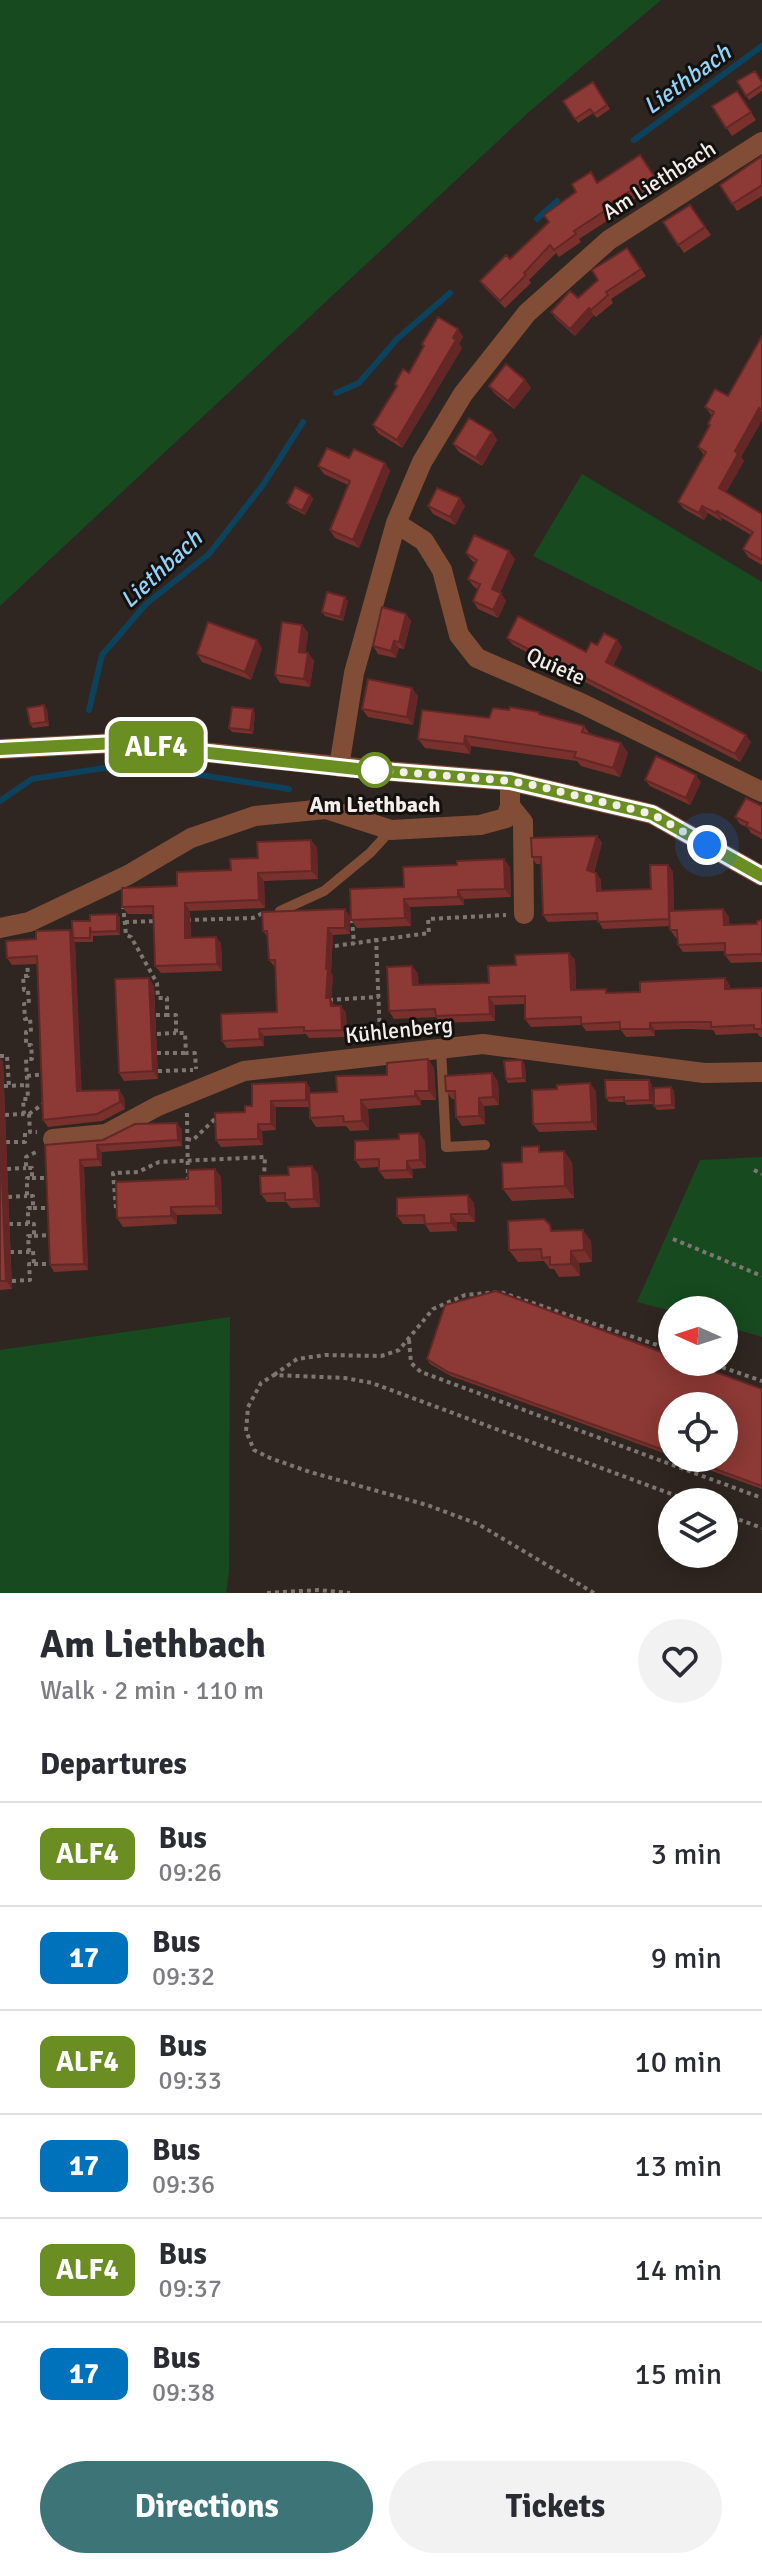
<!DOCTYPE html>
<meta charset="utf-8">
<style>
:root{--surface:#fff;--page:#f2f2f3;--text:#2b2b33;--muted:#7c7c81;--line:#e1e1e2;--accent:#3d7478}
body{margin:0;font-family:Signika,sans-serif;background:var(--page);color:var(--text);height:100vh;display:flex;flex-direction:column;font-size:30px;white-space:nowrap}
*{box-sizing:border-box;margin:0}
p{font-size:26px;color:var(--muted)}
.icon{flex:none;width:44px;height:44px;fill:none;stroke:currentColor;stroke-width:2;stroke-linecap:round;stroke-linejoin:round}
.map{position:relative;height:1593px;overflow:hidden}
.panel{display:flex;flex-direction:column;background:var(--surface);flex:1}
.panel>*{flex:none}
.badge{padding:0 16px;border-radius:12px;font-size:28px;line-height:52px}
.needle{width:52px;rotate:273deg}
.buttons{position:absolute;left:658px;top:1296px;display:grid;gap:16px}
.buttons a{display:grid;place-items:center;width:80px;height:80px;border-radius:50%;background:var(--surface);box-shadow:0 4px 20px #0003;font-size:40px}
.you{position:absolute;width:40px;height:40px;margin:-20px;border:6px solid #fff;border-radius:50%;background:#1a73e8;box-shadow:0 0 0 12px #1a73e833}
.map>.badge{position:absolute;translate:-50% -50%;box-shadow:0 0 0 4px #fff}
h2{padding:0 40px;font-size:30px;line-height:72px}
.round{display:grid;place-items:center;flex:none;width:84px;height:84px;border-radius:42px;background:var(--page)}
.overview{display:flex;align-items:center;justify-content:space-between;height:136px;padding:0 40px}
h1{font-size:38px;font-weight:700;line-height:60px}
.primary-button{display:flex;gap:16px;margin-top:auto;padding:16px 40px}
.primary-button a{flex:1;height:92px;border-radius:48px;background:var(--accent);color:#fff;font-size:32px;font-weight:700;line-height:92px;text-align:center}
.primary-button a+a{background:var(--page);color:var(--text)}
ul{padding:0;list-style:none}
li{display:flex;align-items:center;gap:24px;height:104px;padding:0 40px;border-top:2px solid var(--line)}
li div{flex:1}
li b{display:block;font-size:30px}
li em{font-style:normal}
li .badge{min-width:88px;font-weight:700;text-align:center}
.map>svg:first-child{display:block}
.green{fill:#174b1f}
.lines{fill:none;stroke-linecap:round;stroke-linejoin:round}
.stream{stroke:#0c425c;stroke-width:6}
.path{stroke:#7e7672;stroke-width:4;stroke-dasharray:4 4;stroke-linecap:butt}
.lane{stroke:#814d36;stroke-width:10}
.street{stroke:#814d36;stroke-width:20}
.wall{fill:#79312e}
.shaded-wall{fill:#632825}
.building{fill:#8d3935;stroke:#632825;stroke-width:2}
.line-casing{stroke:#fff;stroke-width:18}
.line{stroke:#6b8e23;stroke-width:12}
.walk{stroke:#f4eeea;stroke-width:8;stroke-dasharray:0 14.4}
.stop-dot{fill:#fff;stroke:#6b8e23;stroke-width:4}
.labels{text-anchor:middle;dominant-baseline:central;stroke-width:6;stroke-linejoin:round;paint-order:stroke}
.street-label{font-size:22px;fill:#f4eeea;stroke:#14100e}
.stop-label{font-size:22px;font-weight:bold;fill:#f4eeea;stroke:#14100e}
.water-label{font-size:24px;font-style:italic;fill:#91d4fb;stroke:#14100e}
</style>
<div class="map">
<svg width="762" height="1593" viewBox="0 0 762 1593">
<rect width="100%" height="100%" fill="#2f2621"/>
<!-- green -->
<path class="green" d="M0,0h661l-131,111 -530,495z
M582,474l180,108v90l-229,-116z
M762,1157v180l-38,-11v-16l-52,1 -35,-9 63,-142z
M230,1317l-1,255 -3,20 4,1h-230v-243z"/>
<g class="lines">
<!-- stream -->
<path class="stream" d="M634,140l128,-94
M537,219l20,-18
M336,393l23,-10 38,-44 53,-46
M89,710l13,-55 44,-51 63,-50 54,-69 40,-63
M0,801l32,-22 72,-11 97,7 88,14
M358,806l30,2"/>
<!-- path -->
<path class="path" d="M123,905l3,30 5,2 26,46 1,15h9v17h9v18h9l1,20h9l1,16
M352,919l2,25
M187,920l66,-2 12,-6
M125,922l33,-1
M376,938l4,99
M327,947l102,-14 -1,-14 78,-4
M27,960l1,16h-5l1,14h4l1,14h-5l1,15 5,-1 1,14h-5v13h5l1,14h-6l2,40h-5l1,15h5l1,18h7
M329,1000l50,-3
M156,1015h11
M157,1034l19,-1
M157,1053h29
M0,1056h7l2,30
M158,1071l35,-1
M27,1076l18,-2
M4,1086l24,-1
M187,1113l1,71
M29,1114l18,-13
M5,1115l19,-1
M187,1139l6,1 25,-24
M6,1142h19v-9l5,-1
M7,1169l19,-1
M754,1170l8,4
M32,1178h18
M8,1197l19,-1
M33,1208h18
M116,1208l-3,-35 25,-1 21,-10 106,-5 -1,20
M9,1224h19
M34,1236l18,-1
M673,1239l89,37
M10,1252h19
M34,1264h17
M12,1281l18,-1 -1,-16h5l-1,-13 -4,1 -1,-16h6v-12h-6v-16h5v-12h-6v-18h5v-10h-6v-11l12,-6
M409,1340l2,23 10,9 341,126
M707,1362l55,19
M274,1375l23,-16 28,-4 56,1 18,-6 34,-41 32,-14 35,-3 172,58
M724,1514l38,14
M267,1593l51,-3 32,3
M594,1593l-116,-69 -51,-19 -117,-33 -40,-14 -16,-8 -8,-19 2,-24 13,-24 13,-8 71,3 27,5 321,119"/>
<!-- lane -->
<path class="lane" d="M280,911l44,-20 46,-38 21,-23
M441,1049l5,98 39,-2"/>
<!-- street -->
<path class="street" d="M396,523l28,18 18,29 17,65 18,23 106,46 179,88
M0,749l116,-6 259,27 135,11 142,33 110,62
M339,767l15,-94 42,-150 26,-61 41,-68 64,-81 82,-73 153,-98
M510,806l13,16 1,92
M0,928l29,-6 99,-47 63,-37 64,-22 71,-7 65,21 89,-5 26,-7 4,-12v-25
M53,1139l53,-5 52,-28 86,-35 239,-27 221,29 58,-1"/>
</g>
<!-- wall -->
<path class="wall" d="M737,81l25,1v9l-13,9z
M593,82l17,27 -13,9 -4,-5 -15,10 -15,-22z
M737,91l19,29 -24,16 -20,-30z
M640,155l19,28 -43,28 2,3 -39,25 2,3 -22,15 -3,-4 -27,27 2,3 -26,25 -20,-20 -5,-7 30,-22 88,-76z
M762,156v40l-25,15 -17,-26z
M690,205l21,30 -27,18 -21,-31z
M627,248l19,28 -35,23 2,4 -17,14 -2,-2 -19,21 -19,-17 -5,-7 27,-14 20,-18z
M458,329l5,8 -4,7 3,4 -60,100 -24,-15 -5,-8 23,-38 -1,-3 14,-11 15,-26 -2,-3z
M762,336v84l-21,37 3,4 -18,31 36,22v51l-14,-8 -5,-8 8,-14 -29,-17 -1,3 -13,-8 -4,7 -20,-11 -6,-7 26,-47 -6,-8 12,-20 -2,-3 4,-8 -7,-9 23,-11z
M525,380l6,8 -17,21 -19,-15 -6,-8z
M492,432l5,8 -15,26 -23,-14 -6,-8z
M349,458l36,5 5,8 -31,77 -24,-10 -5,-8 18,-45 -24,-11 -6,-8z
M310,495l3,4 -8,16 -15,-8 -3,-4z
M428,506h37l-10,19 -22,-11z
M466,553l49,6 -15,34 6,8 -8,17 -20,-9 -5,-8 5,-12 -4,-2 -6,-8 7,-16 -3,-2z
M348,601l-5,20 -18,-5 -3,-4z
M406,614l5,7 -7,28 -5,-1 -3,10 -18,-4 -5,-8z
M302,625l6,8 -3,20h3l6,8 -4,26 -30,-4 -5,-8z
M507,638l79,14 11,-7 20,-5 5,7 -9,19 138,76 -11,20 -227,-117z
M262,648l-11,32 -49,-18 -5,-8z
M418,696l-5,29 -45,-8 -6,-8z
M44,705l3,5 2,16 -16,2 -3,-4z
M253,709l2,4 -2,21 -21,-2 -3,-4z
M509,710l30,2 2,3 43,11 6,8 31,9 7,10 -8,24 -39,-11 -4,-5 -106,-15 -1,8 -45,-6 -7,-9 71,-21z
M645,780l56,2 -11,23 -40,-19z
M762,806v33l-11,-6 -3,-5 -8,-4 -5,-7z
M597,836l5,7 -8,30h2l5,7v11l50,-2 17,-24 5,7 1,39 49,-2 6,8v8l28,-1 5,-4v42l-31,1 -6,-8v-4l-42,1 -5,-7 -1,-7h-1l-6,-8v-4l-67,3 -5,-9 -50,2 -5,-7 -2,-51h-5l-4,-7z
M311,840l6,8 1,31 -54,2 1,27 -75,3 1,27 25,-1 5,7 1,27 -61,2 -6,-7 -1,-52h-26l-6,-7 55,-21 54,-16 27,-12z
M510,867l1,30 -47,2v6l-54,2 1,19 -54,2 -6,-8 53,-33z
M117,914l3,4v17l-27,1v6h-18l6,149 43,6 1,12 -23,12 -54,6 -5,-7 -6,-156 -25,1 -5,-7 29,-19 37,-6 17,-12z
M350,916v18l-17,1 -2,38 2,3 -2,24 4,6h6l5,7 1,24 -38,1 -3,-4 -42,2v10l-37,2 -5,-7 55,-29 -2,-45 -6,-7 -1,-23 -5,-6z
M569,953l6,7 1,30 32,3 32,-1 85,-14 5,8v3l32,-1v49h-2l-3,-4 -41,2 -3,-5 -26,-1 -32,1v6l-29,1 -5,-7 -35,1 -4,-6 -51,2 -6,-8v-15l-30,1v16l-54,2 -5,-6 -42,2 -5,-8 23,-45 6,8v11l71,-2 27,-18z
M154,986l4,93 -34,2 -5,-8z
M0,1058l3,4 9,227 -12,1z
M428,1059l6,9 2,32h-15v5l-53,4 1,21 -19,1 -4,-5 -30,1 -6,-9 -1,-11h-33v23l-14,1 1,14 -42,2 -5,-7 29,-28 7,-6 54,-24 4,6v5l27,-1z
M525,1065l1,17 -18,1 -2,-4z
M492,1073l6,9 1,23 -15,1 1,18 -23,2 -6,-9 -1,-18h-3l-6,-8z
M652,1085l1,19 -26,1 -2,-3h-16l-3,-4z
M671,1087l3,4 1,18 -18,1 -3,-4z
M596,1091l1,39 -58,2 -6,-8z
M182,1129v17l-80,6v14l-18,1 4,103 -34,2 -4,-7 -5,-120 58,-5z
M425,1141l1,27 -14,1 1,9 -28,1 -6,-8v-4l-18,1 -6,-8z
M564,1151l8,12 2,35 -62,3 -9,-12 19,-27 21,-10z
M215,1169l6,8 1,37 -45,1v9l-54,3 -6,-9 71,-39z
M318,1174l2,33 -29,1 -5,-6h-19l-6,-8z
M474,1203l1,19h-18v9l-27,1 -5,-8h-22l-6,-8z
M554,1231l37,10 1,21 -13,1 1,13 -21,1 -5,-8h-4l-6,-8 -26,1 -9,-12z
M427,1359l335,30v100l-86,-31h48l-52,-52v50l-221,-80 -21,-12z"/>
<!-- shaded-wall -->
<path class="shaded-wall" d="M589,308l5,7 -19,21 -5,-7z
M458,329l5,8 -4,7 3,4 -60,100 -5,-8z
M525,380l6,8 -17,21 -6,-8z
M759,408l3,4v8l-21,37 3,4 -20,35 -5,-8 16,-37z
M492,432l5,8 -15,26 -6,-8z
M385,463l5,8 -31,77 -6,-8z
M310,495l3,4 -8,16 -3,-4z
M460,498l5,8 -10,19 -5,-8z
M702,506l6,7 -4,7 -5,-7z
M717,511l5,7 -1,3 -5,-8z
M509,551l6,8 -17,38 -6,-8z
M501,593l5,8 -8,17 -5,-8z
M345,597l3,4 -5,20 -3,-4z
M406,614l5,7 -7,28 -5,-7z
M302,625l6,8 -3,27 -6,-8z
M257,640l5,8 -11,32 -6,-8z
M617,640l5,7 -11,22 -5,-7z
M394,641l5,7 -3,10 -5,-7z
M308,653l6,8 -4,26 -6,-8z
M412,688l6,8 -5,29 -6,-8z
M44,705l3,5 2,16 -3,-4z
M253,709l2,4 -2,21 -3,-4z
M746,735l5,7 -11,20 -5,-8z
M465,736l6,10 -1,8 -6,-10z
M621,743l7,10 -8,24 -7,-9z
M696,775l5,7 -11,23 -4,-7z
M597,836l5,7 -10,34 -5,-7z
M311,840l6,8 1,31 -6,-8z
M504,859l6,8 1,30 -6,-8z
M668,865l5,7 1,54 -4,-7z
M258,873l6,8 1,27 -6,-8z
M596,873l5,7 1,18 -5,-7z
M458,890l6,9v6l-6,-8z
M404,899l6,8 1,19 -6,-8z
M185,903l5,8 1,35 -6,-8z
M345,909l5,7v18l-5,-6z
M723,909l6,8 1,16 -6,-8z
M117,914l3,4v17l-3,-4z
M328,928l5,7 -2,38 2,3 -2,24 4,5v8l-9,-15v-29z
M70,930l5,7 -2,1 2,4 7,156 -5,-7z
M216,937l5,7 1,27 -5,-7z
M569,953l6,7 1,38 -5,-8z
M412,966l6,8 1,19 -6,-8z
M149,978l5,8 4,93 -5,-8z
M725,978l5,8v11l-5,-8z
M489,997l6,8v16l-5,-7z
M341,1006l5,7 1,24 -5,-7z
M650,1023l5,7v6l-5,-7z
M259,1029l5,7v10l-4,-7z
M0,1058l3,4 9,227 -6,-8 -6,-156z
M428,1059l6,9 2,32 -7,-9z
M522,1060l3,5 1,17 -3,-4z
M492,1073l6,9 1,23 -6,-8z
M649,1080l3,5 1,19 -3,-4z
M306,1082l4,6 1,19 -5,-7z
M590,1083l6,8 1,39 -5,-8z
M671,1087l3,4 1,18 -3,-4z
M119,1090l5,7 1,12 -5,-7z
M415,1091l6,9v5l-6,-9z
M479,1098l5,8 1,18 -6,-8z
M361,1100l7,9 1,21 -7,-9z
M271,1101l5,6v23l-5,-6z
M177,1123l5,6v17l-4,-6z
M258,1124l4,7 1,14 -5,-6z
M419,1133l6,8 1,27 -6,-8z
M97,1145l5,7v14l-4,-7z
M564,1151l8,12 2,35 -9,-12z
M80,1160l4,7 4,103 -4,-6z
M407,1161l5,8 1,9 -6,-8z
M312,1166l6,8 2,33 -6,-8z
M215,1169l6,8 1,37 -6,-8z
M468,1195l6,8 1,19 -6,-8z
M171,1207l6,8v9l-6,-8z
M451,1214l6,8v9l-6,-8z
M583,1230l8,11 1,21 -8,-12z
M571,1251l8,12 1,13 -9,-12z"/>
<!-- building -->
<path class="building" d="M755,71l7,11v3l-16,11 -9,-15z
M593,82l14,23 -13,9 -4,-5 -15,10 -12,-18z
M737,91l14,21 -25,16 -14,-22z
M640,155l14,21 -43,27 1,3 -38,25 2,3 -22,16 -4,-5 -26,28 2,2 -26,26 -20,-20 26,-26 4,4 39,-37 -5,-7 32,-23 -4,-8 19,-12 6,11z
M762,156v29l-30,19 -12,-19z
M690,205l15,22 -27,18 -15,-23z
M627,248l14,21 -35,23 2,3 -17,15 -2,-2 -19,21 -19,-17 19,-21 8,7 20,-18 -6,-10z
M438,317l20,12 -5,9 3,2 -59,100 -24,-15 24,-39 -2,-2 8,-15 6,4 15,-27 -2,-2z
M762,336v73l-3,-1 -24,43 3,3 -19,34 43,26v46l-19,-11 10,-17 -36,-21 -1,2 -14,-7 -3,7 -21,-11 28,-50 -8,-5 12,-22 -2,-1 6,-12 -9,-5 10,-18 13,7z
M506,364l19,16 -17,21 -19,-15z
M469,418l23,14 -16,26 -23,-14z
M327,448l22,10 5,-9 31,14 -32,77 -23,-10 20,-49 -32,-15z
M295,487l15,8 -8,16 -15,-8z
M437,488l23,10 -10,19 -22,-11z
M474,535l35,16 -17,38 9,4 -8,17 -20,-9 7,-17 -12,-5 9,-19 -11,-7z
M327,592l18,5 -5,20 -18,-5z
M382,607l24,7 -7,28 -5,-1 -3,10 -18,-5z
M518,616l68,36 5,-10 6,3 7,-12 13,7 -11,22 140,73 -11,19 -228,-116z
M208,622l49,18 -12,32 -48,-18z
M282,622l20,3 -3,27 9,1 -4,26 -29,-4z
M368,679l44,9 -5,29 -45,-8z
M44,705l2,17 -16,2 -3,-16z
M232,707l21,2 -3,21 -21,-2z
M510,707l29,5v2l45,12 -2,6 39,11 -8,25 -39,-11 2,-5 -111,-16 -1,8 -46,-5 4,-29 67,8 4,-10 16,2z
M656,756l40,19 -10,23 -41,-18z
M746,798l16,8v28l-16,-8 2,-3 -13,-6z
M597,836l-10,34 9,3 1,18 54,-2 -1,-24h18l1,54 -71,3 -1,-9 -54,2 -2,-58h-9l-1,-19z
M311,840l1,31 -54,2 1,27 -74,3v35l31,-1 1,27 -62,2 -2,-60 -31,1v-19l55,-2v-14l54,-2 -1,-11 28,-1 -1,-16z
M504,859l1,30 -47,1v7l-54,2 1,19 -54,2 -1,-31 54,-2 -1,-20 54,-2v-4z
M345,909v19h-17l-2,41h2l-2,29h4l1,8h10l1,24 -38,1v-4l-45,2 1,10 -38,2 -1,-27 56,-2 -2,-52h-6l-2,-29h-4l-1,-19z
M723,909l1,16 33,-1v-3l5,-1v34l-37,1v-12l-47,2 -1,-15h-7l-1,-19z
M117,914v17l-26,1 -1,-5v11h-17l-1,-17h18v-6z
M70,930l7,161 42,-1 1,12 -23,12 -54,6 -6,-164 -30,2 -1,-17 30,-2v-8z
M569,953l2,37 35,-1v4l34,-1v-10l85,-4v11l37,-1v41h-8v-4l-43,2v-5h-29l-32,1v6h-30v-7l-39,2v-7l-56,2v-23l-36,1 1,17 -54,2 -1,-7 -46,2 -2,-44 25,-1 1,19 76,-2 -1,-17 28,-1 -1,-10z
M149,978l4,93 -34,2 -4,-94z
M428,1059l1,32h-14v5l-54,4 1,21 -18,1 -1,-6 -33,2 -1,-25 28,-1 -1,-16 51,-1v-12z
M522,1060l1,18 -17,1 -2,-18z
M492,1073l1,24 -14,1v18l-23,1 -1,-26h-9l-1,-15z
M605,1080h44l1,20 -26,1v-4l-18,1z
M306,1082v18l-35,1v23h-13v15l-42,1 -1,-27 30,-1v-6h7v-22z
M590,1083l2,39 -59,2 -1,-34 25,-1v-4z
M671,1087l1,18 -18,1v-18z
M177,1123l1,17 -81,5 1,14 -18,1 4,104 -34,1 -5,-120 58,-5 32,-16z
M0,1125l6,156h-6z
M419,1133l1,27 -13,1v9l-28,1v-12l-24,1v-19l44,-2v-5z
M539,1146v6l25,-1 1,35 -62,3 -1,-26 20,-1v-15z
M312,1166l2,33 -29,1v-7l-24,1 -1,-18 29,-1 -1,-8z
M215,1169l1,37 -45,1v9l-54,2 -1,-36 72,-3v-9z
M468,1195l1,19h-18v9l-26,1 -1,-9 -27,1v-18z
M544,1219l6,6 1,6 32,-1 1,20 -13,1v13l-21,1v-8l-8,1 -1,-9 -32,1 -1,-29z
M496,1291l176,65v6h16l74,27v97l-77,-28h39v-52h-52v47l-224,-81 -21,-13 18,-54z"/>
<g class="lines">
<defs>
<path id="line" d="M0,749l116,-6 241,26 153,12 142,33 110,62"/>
</defs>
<!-- line casing -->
<use href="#line" class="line-casing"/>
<!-- line -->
<use href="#line" class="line"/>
<!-- walk -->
<path class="walk" d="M375,770l135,11 23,4 119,29 55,31"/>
</g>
<!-- markers -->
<circle class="stop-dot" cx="375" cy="770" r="16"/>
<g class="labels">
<!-- street labels -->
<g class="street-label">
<text transform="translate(659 180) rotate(-32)">Am Liethbach</text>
<text transform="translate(556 666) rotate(24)">Quiete</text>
<text transform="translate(399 1030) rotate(-6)">Kühlenberg</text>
</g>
<!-- stop labels -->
<g class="stop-label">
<text x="375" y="804">Am Liethbach</text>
</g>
<!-- water labels -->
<g class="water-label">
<text transform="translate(687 79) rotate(-36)">Liethbach</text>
<text transform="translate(161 569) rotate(-43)">Liethbach</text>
</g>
</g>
</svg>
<div class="buttons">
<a><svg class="needle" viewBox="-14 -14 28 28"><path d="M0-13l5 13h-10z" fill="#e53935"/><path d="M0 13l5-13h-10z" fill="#7c7c81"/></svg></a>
<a><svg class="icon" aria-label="locate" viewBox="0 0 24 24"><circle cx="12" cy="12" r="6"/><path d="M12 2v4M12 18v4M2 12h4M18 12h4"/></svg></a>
<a><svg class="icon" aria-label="layers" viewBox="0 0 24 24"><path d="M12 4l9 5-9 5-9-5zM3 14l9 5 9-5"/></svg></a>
</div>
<div class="you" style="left:707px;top:845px"></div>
<b class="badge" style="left:156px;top:747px;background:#6b8e23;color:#fff">ALF4</b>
</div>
<section class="panel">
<div class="overview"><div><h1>Am Liethbach</h1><p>Walk · 2 min · 110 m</p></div><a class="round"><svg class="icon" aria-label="heart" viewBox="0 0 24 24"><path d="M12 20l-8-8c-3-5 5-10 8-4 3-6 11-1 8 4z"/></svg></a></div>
<h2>Departures</h2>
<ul>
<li><span class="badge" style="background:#6b8e23;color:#fff">ALF4</span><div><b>Bus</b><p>09:26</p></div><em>3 min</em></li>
<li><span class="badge" style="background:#0072bc;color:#fff">17</span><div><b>Bus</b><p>09:32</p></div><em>9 min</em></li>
<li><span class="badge" style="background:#6b8e23;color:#fff">ALF4</span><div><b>Bus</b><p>09:33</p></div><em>10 min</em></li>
<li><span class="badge" style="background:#0072bc;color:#fff">17</span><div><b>Bus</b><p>09:36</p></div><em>13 min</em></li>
<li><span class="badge" style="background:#6b8e23;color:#fff">ALF4</span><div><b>Bus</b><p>09:37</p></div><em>14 min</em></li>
<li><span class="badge" style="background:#0072bc;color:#fff">17</span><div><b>Bus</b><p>09:38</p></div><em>15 min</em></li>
</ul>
<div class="primary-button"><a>Directions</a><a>Tickets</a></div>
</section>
